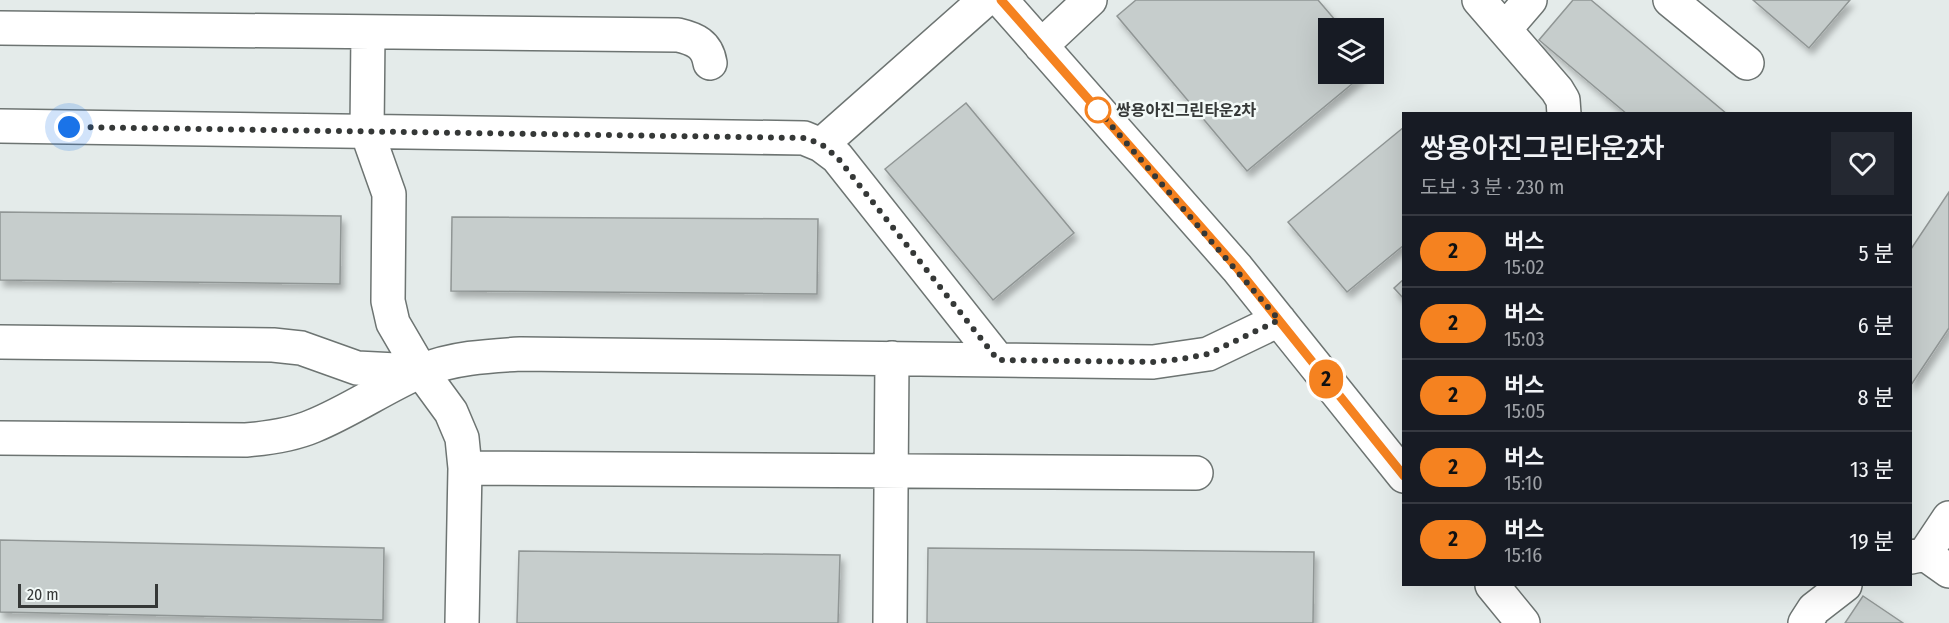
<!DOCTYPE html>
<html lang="ko">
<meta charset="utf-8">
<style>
:root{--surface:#171b24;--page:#242831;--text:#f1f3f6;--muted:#9ea1a6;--line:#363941}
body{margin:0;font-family:"Fira Sans Condensed","Noto Sans KR",sans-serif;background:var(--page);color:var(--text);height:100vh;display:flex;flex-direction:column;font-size:22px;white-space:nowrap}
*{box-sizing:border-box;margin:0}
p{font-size:20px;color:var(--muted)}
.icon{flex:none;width:33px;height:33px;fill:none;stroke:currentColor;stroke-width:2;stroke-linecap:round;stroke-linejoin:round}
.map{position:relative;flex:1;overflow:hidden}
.sheet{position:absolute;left:1402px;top:112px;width:510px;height:474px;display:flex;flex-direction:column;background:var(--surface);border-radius:0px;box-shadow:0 6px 24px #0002}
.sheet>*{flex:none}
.badge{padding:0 12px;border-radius:20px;font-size:21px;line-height:39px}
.fabs{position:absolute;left:1318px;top:18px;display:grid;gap:12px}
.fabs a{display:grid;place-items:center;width:66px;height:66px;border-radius:0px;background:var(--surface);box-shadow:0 6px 24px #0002;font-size:30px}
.scale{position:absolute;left:18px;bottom:15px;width:140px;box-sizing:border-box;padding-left:6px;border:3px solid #353837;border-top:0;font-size:16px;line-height:21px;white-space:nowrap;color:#353837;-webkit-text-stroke:4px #f2f9f7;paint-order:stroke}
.you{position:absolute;width:30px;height:30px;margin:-15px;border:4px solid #fff;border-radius:50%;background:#1a73e8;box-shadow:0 0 0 9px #1a73e833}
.map>.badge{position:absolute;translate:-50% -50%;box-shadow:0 0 0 3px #fff}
.round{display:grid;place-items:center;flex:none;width:63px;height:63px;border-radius:0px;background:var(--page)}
.head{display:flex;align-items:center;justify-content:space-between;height:102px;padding:0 18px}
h1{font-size:28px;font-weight:600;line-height:45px}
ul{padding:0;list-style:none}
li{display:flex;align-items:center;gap:18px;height:72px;padding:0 18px;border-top:2px solid var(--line)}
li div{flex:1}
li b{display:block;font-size:22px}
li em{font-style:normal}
li .badge{min-width:66px;font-weight:700;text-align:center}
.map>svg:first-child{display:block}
.building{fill:#c6cdcc;stroke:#909695;stroke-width:1.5;filter:url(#shadow)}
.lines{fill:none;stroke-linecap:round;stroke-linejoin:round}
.minor-casing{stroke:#6d7472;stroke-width:36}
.minor{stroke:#fff;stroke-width:33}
.line-casing{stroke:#fff;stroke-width:14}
.line{stroke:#f58220;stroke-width:9}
.walk{stroke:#353837;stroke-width:6;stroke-dasharray:0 10.8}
.stop-dot{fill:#fff;stroke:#f58220;stroke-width:3}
.labels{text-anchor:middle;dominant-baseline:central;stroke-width:5;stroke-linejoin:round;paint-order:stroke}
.stop-label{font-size:16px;font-weight:bold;fill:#353837;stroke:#f2f9f7;text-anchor:start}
</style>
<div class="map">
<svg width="1949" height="623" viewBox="0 0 1949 623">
<defs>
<filter id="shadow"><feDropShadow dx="3.5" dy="6" stdDeviation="3" flood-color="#0004"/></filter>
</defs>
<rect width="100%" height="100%" fill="#e4ebea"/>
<!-- building -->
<path class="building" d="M1136,0h182l24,28h-13v46h35l-117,97 -130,-155z
M1573,0h18l136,114h-100l-88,-74z
M1753,0h97l-41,48z
M966,103l108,130 -81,67 -108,-131z
M1404,127v118l-57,47 -59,-70z
M1949,192v136l-38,57v-136z
M0,212l341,4 -1,68 -340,-4z
M452,217l366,2 -1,75 -366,-3z
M1404,279v20l-10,-11z
M0,540l384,8 -1,72 -383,-8z
M928,548l386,4 -1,71h-386z
M519,551l321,4 -2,68h-321z
M1863,596l40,27h-58z"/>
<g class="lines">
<defs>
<path id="minor" d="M1001,0l236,268 167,208
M1479,0l78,90 6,10 1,14
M1670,0l77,63
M0,28l678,7c17,4 29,9 32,28
M1505,29l25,-29
M368,32l-1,100 22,62 -1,107 5,22 28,48 30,41 11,26 3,30 -3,155
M1041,46l49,-46
M0,126l804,12 17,7 16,12 161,203
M821,145l164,-145
M0,342l273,3 28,3 56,20 59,3
M0,438l246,2c23,-2 46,-5 67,-14 37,-15 71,-39 108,-55 31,-13 66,-15 100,-17l632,8 55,-8 71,-34
M465,468l731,5
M1925,554l24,17
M1911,557l14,-3 24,-36
M1492,585l31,38
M890,623l2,-265
M1805,623l9,-14 31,-24"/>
</defs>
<!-- minor casing -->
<use href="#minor" class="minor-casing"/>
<!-- minor -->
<use href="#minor" class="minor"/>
</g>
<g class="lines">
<defs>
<path id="line" d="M1001,0l236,268 167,208"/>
</defs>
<!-- line casing -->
<use href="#line" class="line-casing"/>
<!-- line -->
<use href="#line" class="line"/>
<!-- walk -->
<path class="walk" d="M69,127l735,11 17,6 16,13 161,203 155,2 28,-3 27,-5 71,-34 -181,-210"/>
</g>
<!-- markers -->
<circle class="stop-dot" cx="1098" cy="110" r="12"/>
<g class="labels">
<!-- stop labels -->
<g class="stop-label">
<text x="1116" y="110">쌍용아진그린타운2차</text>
</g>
</g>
</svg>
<div class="fabs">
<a><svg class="icon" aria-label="layers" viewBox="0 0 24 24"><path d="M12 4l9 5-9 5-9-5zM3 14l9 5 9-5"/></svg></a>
</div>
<div class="scale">20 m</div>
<div class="you" style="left:69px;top:127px"></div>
<b class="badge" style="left:1326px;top:379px;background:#f58220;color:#111">2</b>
<section class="sheet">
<div class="head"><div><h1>쌍용아진그린타운2차</h1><p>도보 · 3 분 · 230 m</p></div><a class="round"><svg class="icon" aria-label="heart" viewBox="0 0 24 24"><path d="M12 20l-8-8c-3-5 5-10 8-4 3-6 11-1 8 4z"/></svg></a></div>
<ul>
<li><span class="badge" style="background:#f58220;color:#111">2</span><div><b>버스</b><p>15:02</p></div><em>5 분</em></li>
<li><span class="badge" style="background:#f58220;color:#111">2</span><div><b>버스</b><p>15:03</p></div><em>6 분</em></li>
<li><span class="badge" style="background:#f58220;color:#111">2</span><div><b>버스</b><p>15:05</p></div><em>8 분</em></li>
<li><span class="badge" style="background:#f58220;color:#111">2</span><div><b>버스</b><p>15:10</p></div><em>13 분</em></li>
<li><span class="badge" style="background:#f58220;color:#111">2</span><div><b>버스</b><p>15:16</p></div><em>19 분</em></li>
</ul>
</section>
</div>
